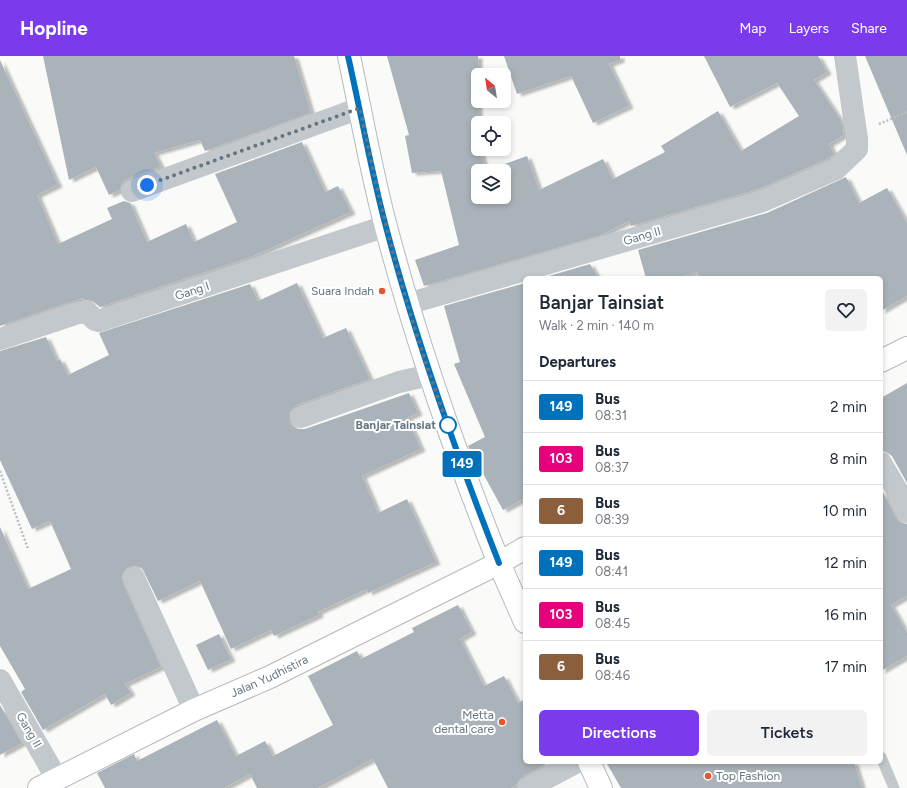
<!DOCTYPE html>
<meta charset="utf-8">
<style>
:root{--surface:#fff;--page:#f2f2f3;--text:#1f2937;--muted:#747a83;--line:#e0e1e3;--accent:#7c3aed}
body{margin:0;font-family:Figtree,sans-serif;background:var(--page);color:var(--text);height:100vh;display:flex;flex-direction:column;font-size:15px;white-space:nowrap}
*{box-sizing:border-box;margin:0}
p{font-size:13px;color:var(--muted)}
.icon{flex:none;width:22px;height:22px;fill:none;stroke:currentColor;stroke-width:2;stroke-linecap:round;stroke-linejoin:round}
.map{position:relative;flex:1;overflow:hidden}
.sheet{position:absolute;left:523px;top:220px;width:360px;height:488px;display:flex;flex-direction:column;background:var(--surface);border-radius:6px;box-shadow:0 2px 6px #0003}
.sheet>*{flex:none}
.badge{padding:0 8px;border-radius:3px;font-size:14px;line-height:26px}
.needle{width:26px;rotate:330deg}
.fabs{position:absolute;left:471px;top:12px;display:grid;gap:8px}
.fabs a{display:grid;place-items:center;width:40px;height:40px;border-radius:6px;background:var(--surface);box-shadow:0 2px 6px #0003;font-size:20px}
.you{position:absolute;width:20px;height:20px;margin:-10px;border:3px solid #fff;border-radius:50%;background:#1a73e8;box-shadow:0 0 0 6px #1a73e833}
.map>.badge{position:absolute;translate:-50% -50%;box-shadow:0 0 0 2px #fff}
h2{padding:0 16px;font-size:15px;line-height:36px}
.round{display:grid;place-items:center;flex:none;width:42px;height:42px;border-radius:6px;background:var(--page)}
.headline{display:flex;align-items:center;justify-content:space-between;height:68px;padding:0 16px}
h1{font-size:19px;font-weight:600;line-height:30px}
.action{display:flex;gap:8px;margin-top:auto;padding:8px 16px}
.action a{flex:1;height:46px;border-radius:6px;background:var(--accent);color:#fff;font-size:16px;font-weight:600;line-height:46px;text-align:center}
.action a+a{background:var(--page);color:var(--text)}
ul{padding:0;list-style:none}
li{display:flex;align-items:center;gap:12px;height:52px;padding:0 16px;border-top:1px solid var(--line)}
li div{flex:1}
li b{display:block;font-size:15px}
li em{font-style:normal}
li .badge{min-width:44px;font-weight:700;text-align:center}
header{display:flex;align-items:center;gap:24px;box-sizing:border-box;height:56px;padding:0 20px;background:var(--accent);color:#fff}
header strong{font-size:19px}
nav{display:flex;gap:22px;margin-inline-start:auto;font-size:14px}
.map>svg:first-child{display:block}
.building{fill:#aab3b9;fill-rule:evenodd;filter:url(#shadow)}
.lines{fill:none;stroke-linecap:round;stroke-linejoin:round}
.secondary-casing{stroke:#b3babf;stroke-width:24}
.primary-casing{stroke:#b5babe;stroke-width:24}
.path{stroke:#bbbfc2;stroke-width:2.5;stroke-dasharray:2 2;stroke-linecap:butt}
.lane{stroke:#c3c8cc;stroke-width:11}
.street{stroke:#c3c8cc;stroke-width:22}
.secondary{stroke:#fff;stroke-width:22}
.primary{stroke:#fff;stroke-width:22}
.line-casing{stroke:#fff;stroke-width:9}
.line{stroke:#0072bc;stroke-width:6}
.walk{stroke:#657683;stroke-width:4;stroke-dasharray:0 7.2}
.poi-dot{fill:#e4572e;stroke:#fff;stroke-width:1.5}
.stop-dot{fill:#fff;stroke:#0072bc;stroke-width:2}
.labels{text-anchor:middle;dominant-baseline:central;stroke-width:4;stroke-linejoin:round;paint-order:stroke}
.street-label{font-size:12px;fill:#657683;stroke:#fff}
.poi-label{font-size:12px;fill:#657683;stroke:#fff;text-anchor:end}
.stop-label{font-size:12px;font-weight:bold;fill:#657683;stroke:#fff;text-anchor:end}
</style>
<header>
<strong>Hopline</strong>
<nav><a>Map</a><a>Layers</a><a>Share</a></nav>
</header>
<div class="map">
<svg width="907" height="732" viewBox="0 0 907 732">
<defs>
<filter id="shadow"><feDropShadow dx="4.5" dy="2.5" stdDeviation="1" flood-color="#0004"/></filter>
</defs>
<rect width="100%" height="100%" fill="#fafaf8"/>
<!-- building -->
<path class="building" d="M43,0h251l17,57 -106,38 -5,-11 -46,13 7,14 -34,12 -5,4 -2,7 -11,5 -13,-28 -27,13z
M387,0h91v93h2l5,22 42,-15 12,34 64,-31 10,20 52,-27 -4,-6 57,-35 23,40 58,-35 -22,-33 -47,24 -26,-51h114l9,16 -13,8 28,42 2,13 -15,9 5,10 -5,4 -70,31 -128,37 -2,-5 -30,15 -175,50 -9,-26 44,-15 -18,-74 -29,2 -7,-37 4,-1zM478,115h26v26h-26z
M504,0h116v4l-11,4 20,42 -36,17 -22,-47 -54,18z
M865,0h42v99l-34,-80z
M0,4l58,125 -21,10 21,49 54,-25 -5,-11 17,-7 6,2 17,39 39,-18 8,18 43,-20 -22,-48 87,-32 23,50 13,-6 13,26 -100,45 -151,50 -9,-7h-7l-1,-2 -83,28z
M846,121l13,26 28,-15 20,35v73l-26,15v-33h-182l-2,-6 -19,6h-32l-8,-28 129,-37z
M590,208l8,14h-56z
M297,227l26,55 23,-10 24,51 -74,26 -4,4 -3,5v8l4,4 5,3h7l104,-36 9,20 -11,5 14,31 -59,27 16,37 29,-14 29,63 -68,31 -1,-4 -49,23 1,3 -45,21 -3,-6 -40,19 -31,-68 -42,20 -16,-33 -6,-2 -7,1 -5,4 -2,6 1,6 38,84 -36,17 6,9 -20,12 -6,-11 -62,36 -22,-38 4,-3 -25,-43v-119l28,62 43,-20 -21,-48 -18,8 -32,-69v-109l46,-14 11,24 3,-2 8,16 41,-20 -10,-22 151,-49 8,17z
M525,227v215l-22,12 -35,-64 17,-9 -31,-73 6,-2 -16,-56z
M907,327v100l-15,-27 -5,-4 -6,-1v-53z
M881,432l15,29 4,5 7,2v72l-16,9 16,28v23l-26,15z
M458,549l14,27 -12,7 24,47 20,-10 14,27 7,-4v63h25l-28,15 -6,8 -5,3h-123l-15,-29 -55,29h-61l-7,-14 -26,14h-119l-8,-15 37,-19 3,7 80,-41 19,36 29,-15 8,15 60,-31 -25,-49 49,-25 4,8 53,-27 -2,-4z
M219,578l12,25 -23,11 -12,-25z
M0,649l22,38 -22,12z
M606,706h248l8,26h-241z"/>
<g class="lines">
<defs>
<g id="secondary">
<path id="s1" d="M39,732l155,-78 76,-33 229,-114c-44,-110 -83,-222 -113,-336 -15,-56 -25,-114 -37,-171"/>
</g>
<path id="primary" d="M881,305l26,-13
M525,492l-26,15 26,59
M589,706l12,26"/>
</defs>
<!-- secondary casing -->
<use href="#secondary" class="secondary-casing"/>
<!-- primary casing -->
<use href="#primary" class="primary-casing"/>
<!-- path -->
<path class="path" d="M879,68l28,-12
M0,415l28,78"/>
<!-- lane -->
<path class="lane" d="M881,701l13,31"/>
<!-- street -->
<path class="street" d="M132,135l228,-83
M407,248l356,-103 73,-32 21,-20v-10l-12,-83
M0,283l78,-26 9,-1 8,8 4,1 287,-95
M301,361l98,-35 31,-7
M881,407l17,29 9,20
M134,522l60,132
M0,624l57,99
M528,732l49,-26"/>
<!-- secondary -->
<use href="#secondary" class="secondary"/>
<!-- primary -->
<use href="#primary" class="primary"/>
</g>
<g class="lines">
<defs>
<path id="line" d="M348,0c13,57 23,115 38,171 30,114 70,226 113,336"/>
</defs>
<!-- line casing -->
<use href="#line" class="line-casing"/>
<!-- line -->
<use href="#line" class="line"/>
<!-- walk -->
<path class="walk" d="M147,129l213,-77c21,107 49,214 88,317"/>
</g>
<!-- markers -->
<g class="poi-dot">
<circle cx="382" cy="235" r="4"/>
<circle cx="502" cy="666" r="4"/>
<circle cx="708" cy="720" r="4"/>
</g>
<circle class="stop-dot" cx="448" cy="369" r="8"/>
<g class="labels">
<!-- street labels -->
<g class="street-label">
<text transform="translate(642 180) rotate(-16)">Gang II</text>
<text transform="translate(192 235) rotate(-18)">Gang I</text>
<text stroke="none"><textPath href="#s1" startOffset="256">Jalan Yudhistira</textPath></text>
<text transform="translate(29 674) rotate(60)">Gang II</text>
</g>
<!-- poi labels -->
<g class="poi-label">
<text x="374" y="235">Suara Indah</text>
<text x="494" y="659">Metta<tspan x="494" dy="14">dental care</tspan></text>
<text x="716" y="720" text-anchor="start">Top Fashion</text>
</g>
<!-- stop labels -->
<g class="stop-label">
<text x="436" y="369">Banjar Tainsiat</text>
</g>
</g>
</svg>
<div class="fabs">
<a><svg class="needle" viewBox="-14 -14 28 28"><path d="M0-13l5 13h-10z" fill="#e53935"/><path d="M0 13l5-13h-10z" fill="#747a83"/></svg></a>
<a><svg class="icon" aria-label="locate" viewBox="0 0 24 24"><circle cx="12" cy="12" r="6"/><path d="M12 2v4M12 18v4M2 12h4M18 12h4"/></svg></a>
<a><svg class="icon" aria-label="layers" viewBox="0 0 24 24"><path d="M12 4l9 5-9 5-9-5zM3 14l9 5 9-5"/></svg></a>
</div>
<div class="you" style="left:147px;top:129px"></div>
<b class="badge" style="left:462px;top:408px;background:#0072bc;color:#fff">149</b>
<section class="sheet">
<div class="headline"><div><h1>Banjar Tainsiat</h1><p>Walk · 2 min · 140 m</p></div><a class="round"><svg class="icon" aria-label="heart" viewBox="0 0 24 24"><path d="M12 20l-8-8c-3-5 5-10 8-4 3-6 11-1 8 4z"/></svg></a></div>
<h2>Departures</h2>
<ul>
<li><span class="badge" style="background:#0072bc;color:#fff">149</span><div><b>Bus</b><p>08:31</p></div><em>2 min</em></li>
<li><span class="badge" style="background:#e6007e;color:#fff">103</span><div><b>Bus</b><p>08:37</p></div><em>8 min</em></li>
<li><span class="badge" style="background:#8b5e3c;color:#fff">6</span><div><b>Bus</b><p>08:39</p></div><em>10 min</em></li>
<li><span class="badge" style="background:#0072bc;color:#fff">149</span><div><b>Bus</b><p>08:41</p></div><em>12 min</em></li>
<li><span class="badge" style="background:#e6007e;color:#fff">103</span><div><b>Bus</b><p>08:45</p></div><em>16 min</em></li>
<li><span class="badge" style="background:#8b5e3c;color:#fff">6</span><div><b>Bus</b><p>08:46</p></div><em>17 min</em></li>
</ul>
<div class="action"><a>Directions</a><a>Tickets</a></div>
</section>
</div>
